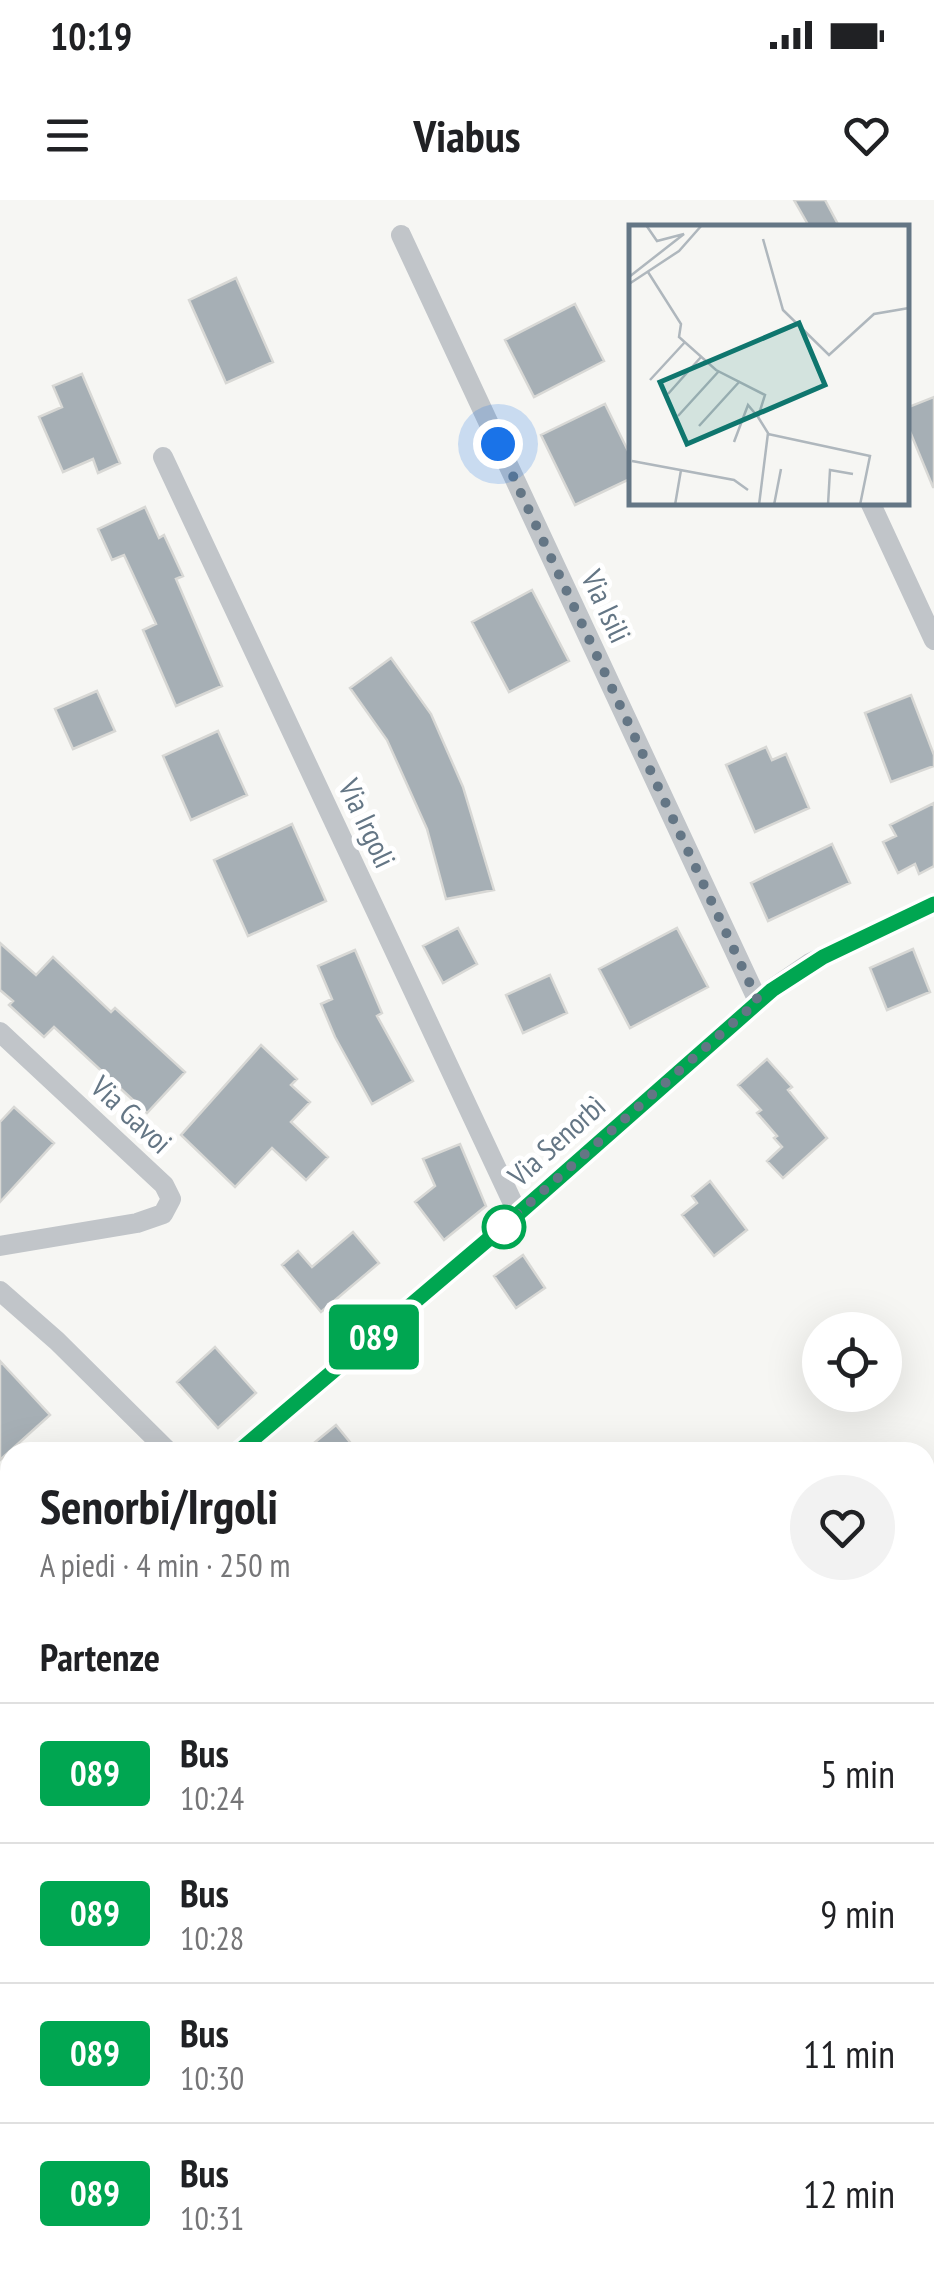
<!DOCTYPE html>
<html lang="it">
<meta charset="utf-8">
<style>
:root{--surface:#fff;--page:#f2f2f2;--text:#202124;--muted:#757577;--line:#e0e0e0}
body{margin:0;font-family:"PT Sans Narrow",sans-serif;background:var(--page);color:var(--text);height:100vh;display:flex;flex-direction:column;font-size:38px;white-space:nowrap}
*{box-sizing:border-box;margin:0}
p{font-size:32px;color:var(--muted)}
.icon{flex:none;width:55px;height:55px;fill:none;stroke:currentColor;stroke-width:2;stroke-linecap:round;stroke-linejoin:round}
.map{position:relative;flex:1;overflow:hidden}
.panel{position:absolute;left:0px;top:1242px;width:935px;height:842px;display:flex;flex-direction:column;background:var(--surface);border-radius:30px 30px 0 0;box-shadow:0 10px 40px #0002}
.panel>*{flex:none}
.badge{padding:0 20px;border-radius:8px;font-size:35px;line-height:65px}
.fabs{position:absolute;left:802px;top:1112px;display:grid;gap:20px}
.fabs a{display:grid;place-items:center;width:100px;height:100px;border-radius:50%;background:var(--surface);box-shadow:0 10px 40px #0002;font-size:50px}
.you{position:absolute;width:50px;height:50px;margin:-25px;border:8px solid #fff;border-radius:50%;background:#1a73e8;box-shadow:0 0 0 15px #1a73e833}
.map>.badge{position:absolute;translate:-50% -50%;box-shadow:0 0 0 5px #fff}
h2{padding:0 40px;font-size:38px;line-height:90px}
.round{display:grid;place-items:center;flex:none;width:105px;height:105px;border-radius:52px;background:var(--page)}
.overview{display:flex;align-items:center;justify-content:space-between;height:170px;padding:0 40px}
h1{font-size:48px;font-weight:800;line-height:75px}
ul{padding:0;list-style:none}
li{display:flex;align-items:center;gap:30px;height:140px;padding:0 40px;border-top:2px solid var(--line)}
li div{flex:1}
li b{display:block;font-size:38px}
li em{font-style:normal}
li .badge{min-width:110px;font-weight:700;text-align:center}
.status{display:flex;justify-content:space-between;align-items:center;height:70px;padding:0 50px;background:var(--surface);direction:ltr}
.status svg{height:28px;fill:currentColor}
header{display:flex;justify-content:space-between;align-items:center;height:130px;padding:0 40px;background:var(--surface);font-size:45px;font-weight:800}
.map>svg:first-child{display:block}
.building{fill:#a6afb5;stroke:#d8d8d5;stroke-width:2.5}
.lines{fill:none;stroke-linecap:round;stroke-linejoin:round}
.service{stroke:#c1c5c9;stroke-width:10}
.minor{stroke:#c1c5c9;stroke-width:20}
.line-casing{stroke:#fff;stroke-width:22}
.line{stroke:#00a651;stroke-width:15}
.walk{stroke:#647685;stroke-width:10;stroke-dasharray:0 18}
.stop-dot{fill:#fff;stroke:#00a651;stroke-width:5}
.labels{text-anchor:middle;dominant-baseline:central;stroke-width:10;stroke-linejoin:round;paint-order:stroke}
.street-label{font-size:30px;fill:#647685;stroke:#fff}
.inset-road{fill:none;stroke:#afb7bd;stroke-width:2.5}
.view{fill:#0f766e;fill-opacity:0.15;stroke:#0f766e;stroke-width:5}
.inset-edge{fill:none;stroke:#647685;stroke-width:5}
</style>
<div class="status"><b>10:19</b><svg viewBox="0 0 49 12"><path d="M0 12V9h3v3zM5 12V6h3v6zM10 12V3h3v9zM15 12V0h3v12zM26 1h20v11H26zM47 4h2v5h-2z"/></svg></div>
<header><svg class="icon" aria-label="menu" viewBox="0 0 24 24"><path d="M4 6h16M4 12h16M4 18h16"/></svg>Viabus<svg class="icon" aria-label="heart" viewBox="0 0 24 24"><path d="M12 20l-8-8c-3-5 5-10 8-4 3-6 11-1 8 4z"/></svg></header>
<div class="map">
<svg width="934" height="2084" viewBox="0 0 934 2084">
<rect width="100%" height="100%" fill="#f6f6f3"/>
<!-- building -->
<path class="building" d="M794,0h31l15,28h-30z
M236,78l37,84 -47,21 -37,-83z
M575,104l29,57 -70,36 -29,-57z
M82,174l38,89 -22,10 -5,-14 -30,13 -24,-55 23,-10 -9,-21z
M934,197v90h-1l-27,-65v-14z
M605,204l27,55v19l-57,27 -34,-70z
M145,307l14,31 5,-3 19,41 -7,3 46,107 -46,20 -33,-76 13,-6 -32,-69 -12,5 -14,-31z
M532,390l37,71 -60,31 -37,-70z
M391,458l40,56 32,73 31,103 -48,9 -19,-70 -40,-89 -37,-52z
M97,491l18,40 -42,18 -18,-40z
M911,495l23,60v11l-43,16 -26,-69z
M218,531l29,64 -56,25 -28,-64z
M766,547l6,13 14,-6 23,54 -54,24 -29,-67z
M934,603v63l-15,8 -4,-10 -17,9 -15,-31 13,-6 -6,-11z
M292,624l34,77 -78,35 -34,-76z
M832,644l18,39 -82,38 -17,-38z
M458,728l19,36 -34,19 -20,-37z
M677,728l31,59 -78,41 -31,-59z
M0,743l36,32 17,-18 58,55 4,-4 70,64 -38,41 -93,-86 -10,10 -35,-32 4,-4 -13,-11z
M913,749l17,43 -43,18 -17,-42z
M355,750l27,63 -5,3 36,65 -41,23 -37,-67 -14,-33 11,-5 -14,-33z
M550,775l17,38 -44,20 -17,-38z
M261,845l36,34 -6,6 19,17 -19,20 37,35 -22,23 -34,-32 -37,39 -54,-52z
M767,859l25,28 -4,3 39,48 -44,40 -16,-17 15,-14 -8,-9 3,-2 -20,-23 4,-3 -23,-25z
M14,907l40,36 -54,59v-80z
M460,944l26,62 -42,34 -29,-38 20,-16 -12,-27z
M710,981l37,49 -33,26 -32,-41 15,-12 -5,-7z
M353,1032l26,31 -58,49 -39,-47 16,-14 14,16z
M523,1055l22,33 -29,20 -22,-32z
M215,1147l41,46 -38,35 -41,-46z
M0,1161l50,54 -50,45z
M336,1225l22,27h-55z"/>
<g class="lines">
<!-- service -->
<path class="service" d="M895,2084l25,-9"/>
<!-- minor -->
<path class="minor" d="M401,35l357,766
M163,257l355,757
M870,302l64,138
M0,832l164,153 7,14 -8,15 -26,9 -137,23
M0,1091l57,50 112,111
M238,1252l280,-238 254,-225 38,-26 124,-59"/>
</g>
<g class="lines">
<defs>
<path id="line" d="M238,1252l280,-238 254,-224 51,-33 111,-53"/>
</defs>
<!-- line casing -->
<use href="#line" class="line-casing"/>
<!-- line -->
<use href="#line" class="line"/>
<!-- walk -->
<path class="walk" d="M498,244l260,557 -268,237 14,-11"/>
</g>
<!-- markers -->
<circle class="stop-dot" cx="504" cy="1027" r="20"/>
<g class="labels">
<!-- street labels -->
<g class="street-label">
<text transform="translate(607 406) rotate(65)">Via Isili</text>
<text transform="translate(368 623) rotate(65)">Via Irgoli</text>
<text transform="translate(132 914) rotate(43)">Via Gavoi</text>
<text transform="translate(556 940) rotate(-42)">Via Senorbì</text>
</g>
</g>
<!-- overview -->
<g transform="translate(629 25)">
<rect width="280" height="280" fill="#f6f6f3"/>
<path class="inset-road" d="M134,14l20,71 46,45 45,-41 35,-6M19,47l33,52 -2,13 37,33 49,25 -7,22 10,16 -9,72M0,52l55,-43 -27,7 -11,-16M0,59l50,-33 23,-26M21,155l35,-38M39,169l33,-37M49,191l41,-45M70,201l41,-45M139,209l102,22 -10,49M105,217l14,-37 10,12M3,236l102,19 14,10M46,280l6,-35M145,280l7,-36M199,280l2,-35 23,4"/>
<path class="view" d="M170,98l26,62 -138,59 -27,-62z"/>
<rect width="280" height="280" class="inset-edge"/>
</g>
</svg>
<div class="fabs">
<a><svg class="icon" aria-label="locate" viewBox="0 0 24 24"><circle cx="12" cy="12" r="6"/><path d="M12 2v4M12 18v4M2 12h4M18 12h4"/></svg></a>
</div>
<div class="you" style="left:498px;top:244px"></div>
<b class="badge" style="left:374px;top:1137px;background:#00a651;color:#fff">089</b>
<section class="panel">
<div class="overview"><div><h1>Senorbi/Irgoli</h1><p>A piedi · 4 min · 250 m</p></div><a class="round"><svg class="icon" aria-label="heart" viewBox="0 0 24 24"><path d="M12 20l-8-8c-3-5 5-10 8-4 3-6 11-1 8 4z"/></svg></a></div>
<h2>Partenze</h2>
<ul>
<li><span class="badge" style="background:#00a651;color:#fff">089</span><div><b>Bus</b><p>10:24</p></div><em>5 min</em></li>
<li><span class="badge" style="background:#00a651;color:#fff">089</span><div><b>Bus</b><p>10:28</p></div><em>9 min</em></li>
<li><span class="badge" style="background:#00a651;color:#fff">089</span><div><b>Bus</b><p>10:30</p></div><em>11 min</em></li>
<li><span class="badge" style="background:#00a651;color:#fff">089</span><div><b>Bus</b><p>10:31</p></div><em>12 min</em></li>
</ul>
</section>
</div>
